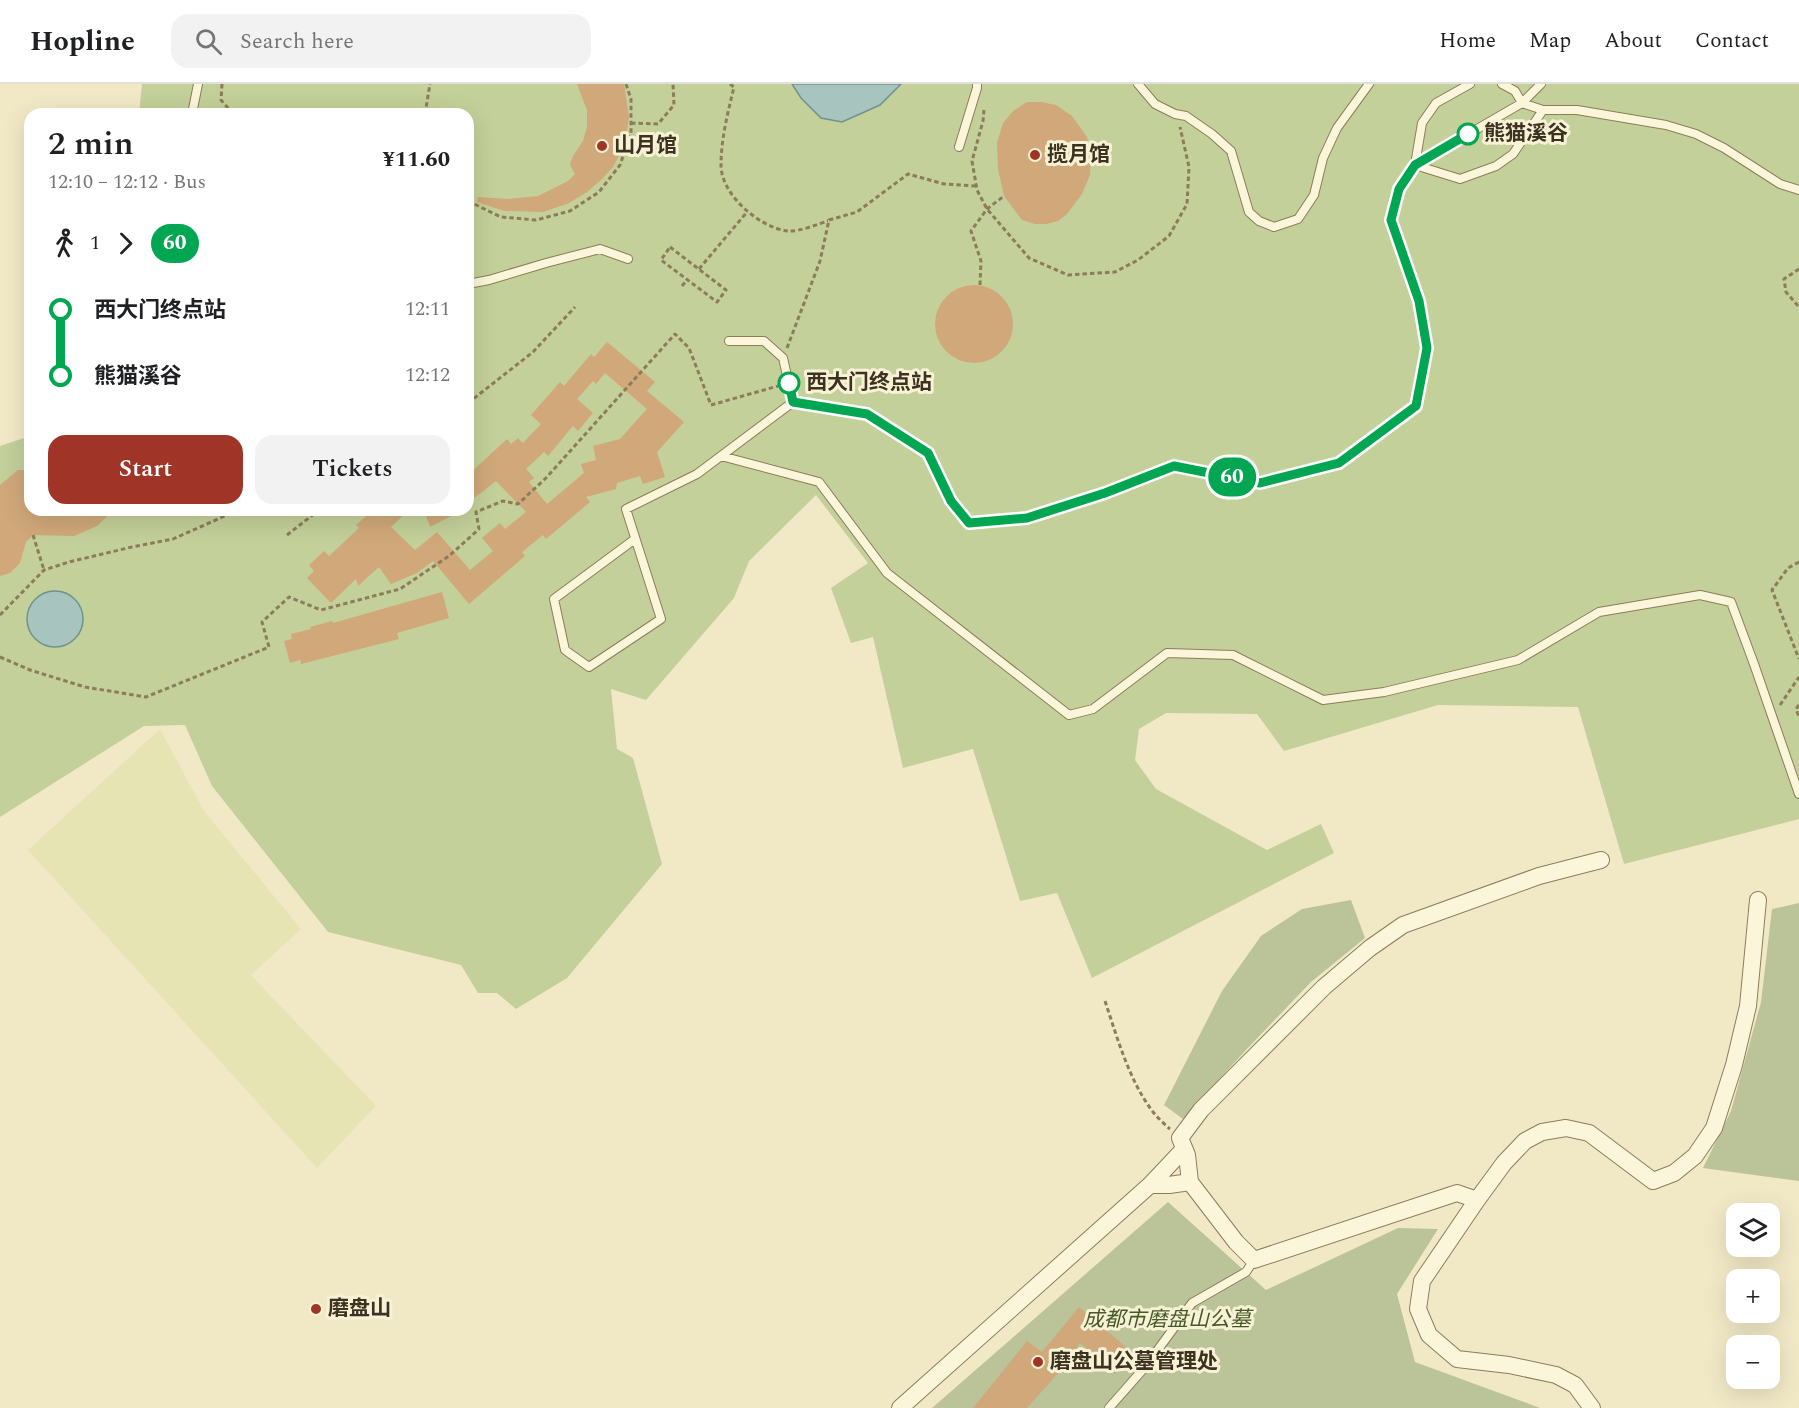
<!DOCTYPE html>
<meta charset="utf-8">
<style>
:root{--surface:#fff;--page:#f2f2f2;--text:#202124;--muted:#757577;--line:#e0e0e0;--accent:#a03527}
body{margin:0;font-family:Spectral,"Noto Sans SC",serif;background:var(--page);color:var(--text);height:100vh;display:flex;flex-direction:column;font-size:22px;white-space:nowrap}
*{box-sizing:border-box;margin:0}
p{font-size:20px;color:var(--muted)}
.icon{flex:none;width:33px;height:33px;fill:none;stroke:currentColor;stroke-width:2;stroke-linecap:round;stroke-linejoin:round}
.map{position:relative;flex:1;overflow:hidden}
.side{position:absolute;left:24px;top:24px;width:450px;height:408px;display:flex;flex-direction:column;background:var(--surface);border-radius:18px;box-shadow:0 6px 24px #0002}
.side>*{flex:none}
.badge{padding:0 12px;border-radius:20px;font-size:21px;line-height:39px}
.tools{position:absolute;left:1726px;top:1119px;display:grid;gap:12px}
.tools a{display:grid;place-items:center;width:54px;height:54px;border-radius:12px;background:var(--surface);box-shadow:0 6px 24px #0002;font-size:30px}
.map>.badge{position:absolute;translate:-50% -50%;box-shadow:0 0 0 3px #fff}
.legs{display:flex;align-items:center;gap:9px;height:66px;padding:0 24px;font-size:20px}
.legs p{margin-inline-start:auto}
.overview{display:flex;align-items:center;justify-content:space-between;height:102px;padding:0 24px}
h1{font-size:33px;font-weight:600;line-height:45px}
.cta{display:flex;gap:12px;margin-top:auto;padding:12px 24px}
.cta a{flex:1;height:69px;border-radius:18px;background:var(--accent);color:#fff;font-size:24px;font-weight:600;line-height:69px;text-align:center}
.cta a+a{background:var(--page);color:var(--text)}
ul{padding:0 24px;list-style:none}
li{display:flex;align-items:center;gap:21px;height:66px;font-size:22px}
li i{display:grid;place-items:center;width:9px;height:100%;margin:0 8px;background:currentColor}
li i::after{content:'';width:15px;height:15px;margin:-8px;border:4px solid;border-radius:50%;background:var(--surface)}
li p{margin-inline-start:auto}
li:first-child i{background:linear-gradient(#0000 50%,currentColor 0)}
li:last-child i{background:linear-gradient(currentColor 50%,#0000 0)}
header{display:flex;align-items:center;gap:36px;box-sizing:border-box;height:84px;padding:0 30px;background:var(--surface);border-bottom:2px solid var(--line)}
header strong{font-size:28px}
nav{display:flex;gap:33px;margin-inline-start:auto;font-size:21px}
.search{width:420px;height:54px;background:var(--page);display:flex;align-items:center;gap:15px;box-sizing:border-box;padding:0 21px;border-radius:18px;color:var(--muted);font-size:22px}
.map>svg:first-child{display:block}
.farmland{fill:#e7e4b3}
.green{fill:#c3d099}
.cemetery{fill:#bac498}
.water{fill:#a8c4bf;stroke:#6e938e;stroke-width:1.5}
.building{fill:#d0a87a;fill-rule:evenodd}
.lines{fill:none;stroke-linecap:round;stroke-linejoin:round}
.lane-casing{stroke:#8d7c5a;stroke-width:10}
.street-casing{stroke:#8d7c5a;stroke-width:18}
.path{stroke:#8d7c5a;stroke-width:3;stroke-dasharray:4.5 3;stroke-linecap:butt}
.lane{stroke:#fbf5da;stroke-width:8}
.street{stroke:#fbf5da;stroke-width:16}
.line-1-casing{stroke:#fff;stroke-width:14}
.line-1{stroke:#00a651;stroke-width:9}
.stop-1-dot{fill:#fff;stroke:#00a651;stroke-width:3}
.poi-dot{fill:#a03527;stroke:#f7f2d6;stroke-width:2}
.labels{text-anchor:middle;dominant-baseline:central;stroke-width:6;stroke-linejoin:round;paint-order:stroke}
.stop-label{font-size:21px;font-weight:bold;fill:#3d311f;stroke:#f7f2d6;text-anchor:start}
.poi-label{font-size:21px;font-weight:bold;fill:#3d311f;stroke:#f7f2d6;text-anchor:start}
.park-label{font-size:21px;font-style:italic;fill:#465a25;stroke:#f7f2d6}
</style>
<header>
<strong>Hopline</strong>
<div class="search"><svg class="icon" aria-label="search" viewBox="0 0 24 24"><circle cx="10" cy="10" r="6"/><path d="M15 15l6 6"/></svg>Search here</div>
<nav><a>Home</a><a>Map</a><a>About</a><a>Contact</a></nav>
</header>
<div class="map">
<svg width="1799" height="1324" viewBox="0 0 1799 1324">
<rect width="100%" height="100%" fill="#f1e9c6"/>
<!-- farmland -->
<path class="farmland" d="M160,645l44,82 97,118 -50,46 125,131 -59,62 -289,-318z"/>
<!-- green -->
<path class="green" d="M142,0h1657v735l-175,45 -46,-157 -140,-2 -154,46 -27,-37 -91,-1 -27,16 -4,31 21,29 111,61 54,-26 13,29 -242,125 -35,-85 -37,8 -47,-152 -70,19 -30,-131 -22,6 -20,-55 37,-25 -52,-68 -67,66 -15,37 -88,102 -35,-11 6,60 16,9 29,106 -95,114 -51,31 -19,-16h-19l-17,-28 -133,-33 -116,-146 -27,-61 -41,1 -144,91v-371l30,-10v74h438v-396h-329z"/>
<!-- cemetery -->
<path class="cemetery" d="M1351,816l14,38 -54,44 -66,69 -62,68 -19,-14 58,-114 39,-55 41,-27z
M1799,819v278l-96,-13 28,-57 30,-109 11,-93z
M1168,1118l98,88 132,-62 40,1 -41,65 18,68 125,46h-608z"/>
<!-- water -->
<path class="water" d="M792,0h109l-21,21 -38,17 -21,-4 -20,-20z
M27 535a28 28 0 1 1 56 0a28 28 0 1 1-56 0Z"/>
<!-- building -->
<path class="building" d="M577,0h47l5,33 -2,13 -4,18 -10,19 -13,14 -13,11 -18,11 -26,9 -39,-1 -27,-9 1,-5 30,2 30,-3 30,-15 7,-7 -5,-9 3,-9 10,-15 4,-14v-17z
M1027,18h14l15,3 16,11 15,21 4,19 -1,19 -8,19 -15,20 -9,7 -12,3h-11l-13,-4 -18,-24 -6,-27 -1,-26 6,-20 10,-12z
M935 240a39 39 0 1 1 78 0a39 39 0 1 1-78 0Z
M607,258l48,40 -8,9 37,31 -27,30 8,25 -22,7 -3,-8 -23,7 -1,6 -30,8 4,5 -44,37 -3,-4 -21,17 3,4 -56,48 -36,-43 -16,12 -26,11 -12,-17 -21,19 -2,-7 -25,24 -24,-25 7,-7 -5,-6 15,-14 5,5 30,-28 -3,-3 17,-15h36l-18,17 24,23 22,-18 33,38 23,-19 -11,-13 18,-15 5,6 21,-17 -30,-31 -28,22v-28l39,-36 4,5 7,-6 5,5 18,-19 -10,-9 29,-33 4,4 27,-32 3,3zM605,289l42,36 -27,30 -27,7 3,14 -15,4 3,9 -37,31 -18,-22 5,-4 -8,-9 18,-17 4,4 25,-30 5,5 15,-18 -16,-14 16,-18 3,3z
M18,386h12v40h84l-17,16 -23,10 -41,-1 -7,7 -6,21 -10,10 -10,3v-91z
M424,426h39l-33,17z
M442,508l7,26 -52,15 2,6 -98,25 -1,-4 -10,3 -6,-22 8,-2 -1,-5 20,-5 -1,-2 22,-6 1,2z
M1079,1223l55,47 -19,20 -35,-31 -19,27 -34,38h-54l54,-67 15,11z"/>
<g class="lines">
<defs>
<path id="lane" d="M1138,0l17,20 20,10 11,2 26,18 19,17 18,61 10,9 15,6 24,-8 16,-24 9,-37 14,-30 32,-44
M1470,0l-34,19 -14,20 -7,42 45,14 36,-13 17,-12 30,-44
M1502,0l13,7 7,12 21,7h34l89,15 30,9 28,14 56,36 19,6
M192,30l6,-30
M959,63l18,-59v-4
M468,200l21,-4 57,-17 54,-14 28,10
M729,257h35l19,17 10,44 74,12 61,39 23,48 18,22 58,-5 78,-25 69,-27 86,17 79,-20 77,-57 11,-58 -8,-47 -28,-81 8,-31 16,-24 107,-62 19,-19
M721,372l98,26 68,91 182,142 24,-6 74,-56 66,2 90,45 61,-8 134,-32 81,-48 101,-17 31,7 23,62 45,130
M635,455l-81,60 11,51 24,17 72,-48 -35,-110 71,-35 96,-72
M1109,1324l37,-42 46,-63 54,-31 8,-12"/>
<path id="street" d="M1190,1098l-3,-27 -7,-17 21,-28 123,-123 46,-39 33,-23 136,-49 62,-16
M1150,1101l34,-36
M1477,1116l27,-37 21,-22 17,-9 24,-4 23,5 64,48 21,-8 21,-17 19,-28 20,-63 14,-59 10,-106
M900,1324l250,-223h19l21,-3 46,60 18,18 203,-67 20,7 -55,81 -4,28 11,26 28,24 52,6 47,10 19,10 17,23"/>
</defs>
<!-- lane casing -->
<use href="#lane" class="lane-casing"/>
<!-- street casing -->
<use href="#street" class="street-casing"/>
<!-- path -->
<path class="path" d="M222,0l-1,16 12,14
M730,0l4,3c-6,25 -13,52 -13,78 0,30 39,63 67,66 11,1 30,-7 40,-10
M984,26l-1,11 -11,40 5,29 10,19 42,49 39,17 47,-3 23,-12 31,-24 18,-32 2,-37 -9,-40
M425,30l5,-30
M631,39l27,1 16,-19 -1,-21
M468,117l33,16 35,3 34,-9 29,-19 21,-27 11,-32v-34l-5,-15
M670,163l56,43 -9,12 -56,-42z
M699,185l48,-57
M1799,185l-15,10 2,13 13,15
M980,201l1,-24 -10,-30 16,-22 17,-13
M682,202l5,-6
M787,264l33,-87 9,-41 28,-8 51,-38 36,10 33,2
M468,319l65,-51 42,-45
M33,451l11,35
M287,451l32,-25
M1799,478l-11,6 -16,22 27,69
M0,531l44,-45 25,-8 63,-15 41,-8 63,-28
M0,573l30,13 55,17 61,10 123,-50 -7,-25 27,-25 32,13 79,-21 49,-33 30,-27 -3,-17 27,-11 15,3 28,-26 129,-144 14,14 22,57 67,-19
M1780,621l19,-28
M1799,621l-3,4 3,8
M1105,917c13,39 24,79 48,111 5,6 11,12 17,17"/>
<!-- lane -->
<use href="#lane" class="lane"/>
<!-- street -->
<use href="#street" class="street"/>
</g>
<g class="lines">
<defs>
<path id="line-1" d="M789,299l4,19 74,12 61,39 23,48 18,22 58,-5 78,-25 69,-27 86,17 79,-20 77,-57 11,-58 -8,-47 -28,-81 8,-31 16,-24 53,-31"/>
</defs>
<!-- line-1 casing -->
<use href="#line-1" class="line-1-casing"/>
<!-- line-1 -->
<use href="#line-1" class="line-1"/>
</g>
<!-- markers -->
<g class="stop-1-dot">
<circle cx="1468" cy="50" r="10"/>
<circle cx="789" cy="299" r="10"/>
</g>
<g class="poi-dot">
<circle cx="602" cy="62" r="6"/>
<circle cx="1035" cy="71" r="6"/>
<circle cx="316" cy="1225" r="6"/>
<circle cx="1038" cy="1278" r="6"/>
</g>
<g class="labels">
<!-- stop labels -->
<g class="stop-label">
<text x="1484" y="50">熊猫溪谷</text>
<text x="806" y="299">西大门终点站</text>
</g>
<!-- poi labels -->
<g class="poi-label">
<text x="614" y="62">山月馆</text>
<text x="1047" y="71">揽月馆</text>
<text x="328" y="1225">磨盘山</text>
<text x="1050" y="1278">磨盘山公墓管理处</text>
</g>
<!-- park labels -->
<g class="park-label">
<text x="1167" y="1236">成都市磨盘山公墓</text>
</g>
</g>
</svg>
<div class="tools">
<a><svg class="icon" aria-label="layers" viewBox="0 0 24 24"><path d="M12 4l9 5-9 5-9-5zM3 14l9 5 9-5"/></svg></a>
<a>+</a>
<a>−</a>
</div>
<b class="badge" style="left:1232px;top:393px;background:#00a651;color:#fff">60</b>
<section class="side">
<div class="overview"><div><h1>2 min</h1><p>12:10 – 12:12 · Bus</p></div><b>¥11.60</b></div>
<div class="legs"><svg class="icon" aria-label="walk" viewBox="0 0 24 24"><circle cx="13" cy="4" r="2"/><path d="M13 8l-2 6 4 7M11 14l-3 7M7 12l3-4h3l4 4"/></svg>1<svg class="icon" aria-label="forward" viewBox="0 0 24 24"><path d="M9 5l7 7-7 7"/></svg><b class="badge" style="background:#00a651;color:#fff">60</b></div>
<ul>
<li><i style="color:#00a651"></i><b>西大门终点站</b><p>12:11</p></li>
<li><i style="color:#00a651"></i><b>熊猫溪谷</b><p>12:12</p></li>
</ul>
<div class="cta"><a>Start</a><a>Tickets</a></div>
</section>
</div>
